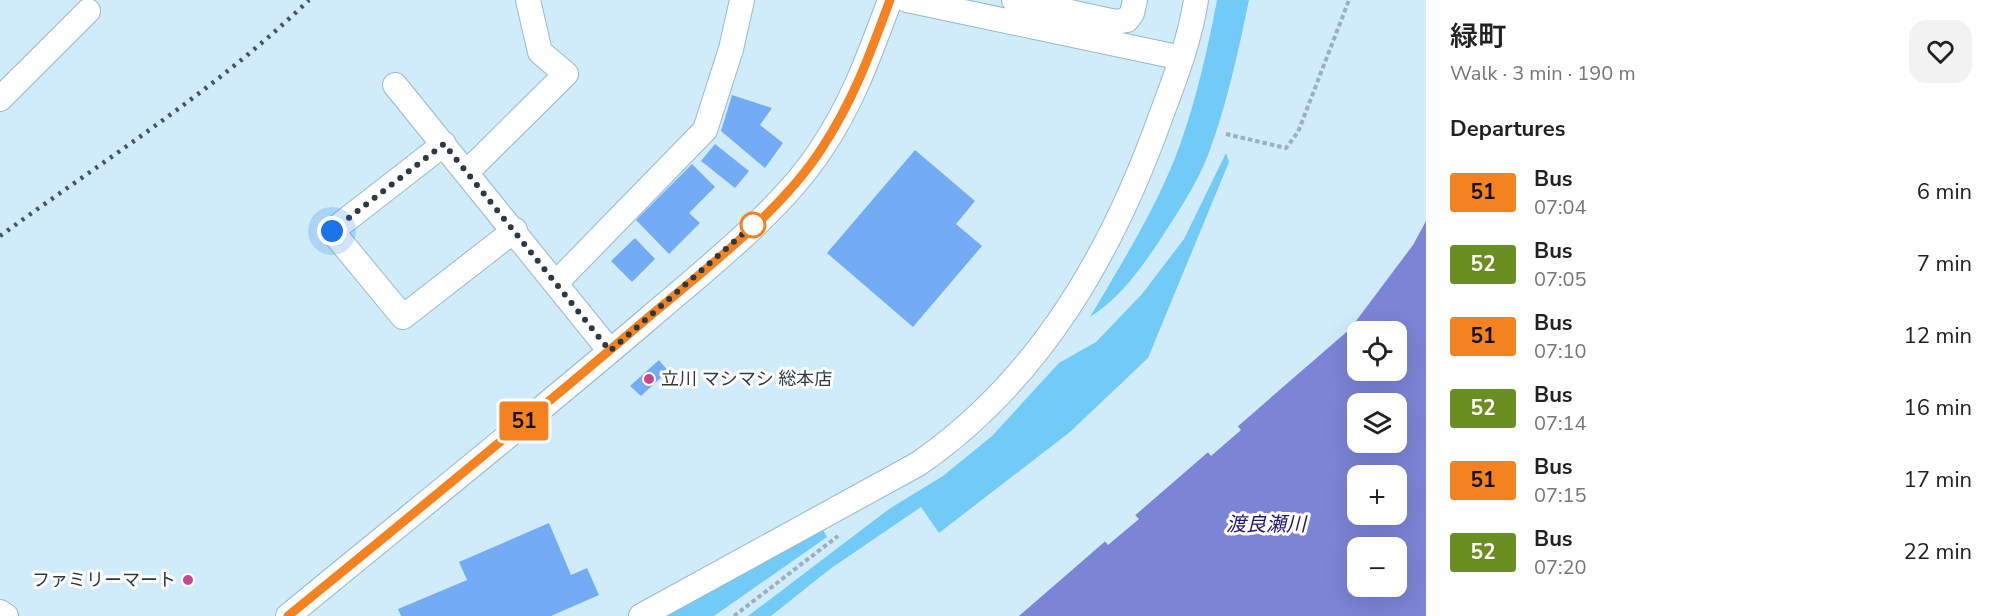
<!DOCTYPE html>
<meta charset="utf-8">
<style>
:root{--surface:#fff;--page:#f2f2f2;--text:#222;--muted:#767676}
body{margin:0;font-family:"Nunito Sans","Noto Sans JP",sans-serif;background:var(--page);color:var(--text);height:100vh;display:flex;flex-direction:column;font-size:22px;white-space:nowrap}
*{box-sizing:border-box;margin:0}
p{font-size:20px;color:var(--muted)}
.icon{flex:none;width:33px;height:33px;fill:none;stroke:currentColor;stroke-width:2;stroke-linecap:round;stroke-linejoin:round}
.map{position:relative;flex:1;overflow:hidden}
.details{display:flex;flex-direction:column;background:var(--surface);width:570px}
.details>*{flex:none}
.badge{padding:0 12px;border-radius:4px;font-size:21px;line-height:39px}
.tools{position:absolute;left:1347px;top:321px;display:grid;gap:12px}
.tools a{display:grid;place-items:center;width:60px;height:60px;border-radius:12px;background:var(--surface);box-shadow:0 6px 24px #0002;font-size:30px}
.you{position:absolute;width:30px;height:30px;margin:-15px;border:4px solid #fff;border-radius:50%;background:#1a73e8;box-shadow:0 0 0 9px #1a73e833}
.map>.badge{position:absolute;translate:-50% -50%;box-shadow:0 0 0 3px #fff}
h2{padding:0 24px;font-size:22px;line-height:54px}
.round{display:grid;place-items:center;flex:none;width:63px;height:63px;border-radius:18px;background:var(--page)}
.head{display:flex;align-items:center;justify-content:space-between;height:102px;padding:0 24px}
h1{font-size:28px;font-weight:600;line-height:45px}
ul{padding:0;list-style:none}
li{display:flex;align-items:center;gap:18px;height:72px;padding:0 24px}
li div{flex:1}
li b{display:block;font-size:22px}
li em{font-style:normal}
li .badge{min-width:66px;font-weight:700;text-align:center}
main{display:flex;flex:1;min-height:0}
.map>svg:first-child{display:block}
.green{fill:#72cbf6}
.water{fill:#7c84d6;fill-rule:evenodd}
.pier{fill:#d0ecfb}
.building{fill:#73acf5}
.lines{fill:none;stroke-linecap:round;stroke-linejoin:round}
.minor-casing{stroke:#97b9cb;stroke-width:26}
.path{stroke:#99b0bd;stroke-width:4;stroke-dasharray:4.5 3;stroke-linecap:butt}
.minor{stroke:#fff;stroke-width:24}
.rail{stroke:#45545d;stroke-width:4.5;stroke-dasharray:3 6;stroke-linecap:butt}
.line-casing{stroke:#fff;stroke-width:14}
.line{stroke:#f58220;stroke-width:9}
.walk{stroke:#2c3941;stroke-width:6;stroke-dasharray:0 10.8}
.stop-dot{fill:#fff;stroke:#f58220;stroke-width:3}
.poi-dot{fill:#c8468f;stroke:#fff;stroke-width:2}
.labels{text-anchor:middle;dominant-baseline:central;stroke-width:6;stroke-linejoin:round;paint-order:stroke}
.poi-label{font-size:18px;fill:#2c3941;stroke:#fff;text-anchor:start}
.water-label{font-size:20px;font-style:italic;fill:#231575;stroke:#fff}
</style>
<main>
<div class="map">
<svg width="1426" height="616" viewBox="0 0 1426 616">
<rect width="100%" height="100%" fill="#d0ecfb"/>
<!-- green -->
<path class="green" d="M1217,0h32c-11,52 -22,105 -41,155 -12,31 -32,60 -50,88 -19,28 -39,56 -68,74 33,-56 69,-113 91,-175 16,-46 27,-94 36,-142z
M1226,153l3,9 -81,196 -78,74 -131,101 -18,-26 -91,62 -59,47h-23l141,-107 54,-33 49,-40 67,-73 37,-21 46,-48 42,-55z
M823,530l4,7 -113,79h-50z"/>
<!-- water -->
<path class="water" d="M1426,221v395h-407l331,-287 63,-84zM1358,332h38v38h-38zM1358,404h38v38h-38zM1358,476h38v38h-38zM1358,548h38v38h-38z"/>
<!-- pier -->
<path class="pier" d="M1236,424l5,6 -30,26 -5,-6z
M1133,513l6,6 -31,26 -5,-6z"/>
<!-- building -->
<path class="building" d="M732,95l40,13 -12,17 23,18 -18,25 -44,-37z
M715,144l34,27 -14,17 -34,-27z
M915,150l60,51 -19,23 26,22 -69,81 -86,-74z
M692,164l23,23 -26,26 11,10 -31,31 -33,-34z
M635,238l20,21 -23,23 -21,-21z
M659,360l9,11 -27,25 -11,-10z
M549,523l22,52 16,-7 12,27 -48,21h-150l-3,-7 69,-29 -8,-18z"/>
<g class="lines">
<defs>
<path id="minor" d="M907,0l275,58
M1014,0l102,22 11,-2 5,-7 3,-13
M395,85l215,266
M0,99l88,-88
M444,144l-112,87 71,86 112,-87
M467,172l99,-98 -26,-22 -12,-52
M557,282l148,-152 26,-81 11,-49
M0,612l6,4
M288,616c120,-99 242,-196 360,-297 57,-49 134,-109 174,-171 32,-48 48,-95 68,-148
M641,616l277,-152c123,-85 195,-213 244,-351 14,-37 28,-74 34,-113"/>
</defs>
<!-- minor casing -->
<use href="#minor" class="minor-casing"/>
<!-- path -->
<path class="path" d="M1226,134l60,14 12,-16 51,-132
M734,616l104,-80"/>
<!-- minor -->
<use href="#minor" class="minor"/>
<!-- rail -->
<path class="rail" d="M0,236c104,-76 216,-146 309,-236"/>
</g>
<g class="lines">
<defs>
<path id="line" d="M288,616c119,-97 239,-195 356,-295 58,-49 138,-110 178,-173 32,-49 48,-94 68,-148"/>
</defs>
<!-- line casing -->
<use href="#line" class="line-casing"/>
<!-- line -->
<use href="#line" class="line"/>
<!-- walk -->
<path class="walk" d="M332,231l112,-87 166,207 143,-126"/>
</g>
<!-- markers -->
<circle class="stop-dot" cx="753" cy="225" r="12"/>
<g class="poi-dot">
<circle cx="649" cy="379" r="6"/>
<circle cx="188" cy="580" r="6"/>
</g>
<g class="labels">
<!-- poi labels -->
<g class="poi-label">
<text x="661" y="379">立川 マシマシ 総本店</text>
<text x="176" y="580" text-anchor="end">ファミリーマート</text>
</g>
<!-- water labels -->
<g class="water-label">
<text x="1266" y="524">渡良瀬川</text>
</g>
</g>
</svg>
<div class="tools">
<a><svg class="icon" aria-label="locate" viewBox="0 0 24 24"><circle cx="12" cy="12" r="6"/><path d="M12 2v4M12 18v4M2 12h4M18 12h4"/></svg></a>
<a><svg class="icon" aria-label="layers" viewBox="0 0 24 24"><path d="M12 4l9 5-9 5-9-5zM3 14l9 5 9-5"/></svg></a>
<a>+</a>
<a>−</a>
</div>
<div class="you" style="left:332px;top:231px"></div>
<b class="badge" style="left:524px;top:421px;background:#f58220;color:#111">51</b>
</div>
<section class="details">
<div class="head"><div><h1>緑町</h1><p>Walk · 3 min · 190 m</p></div><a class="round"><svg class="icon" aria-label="heart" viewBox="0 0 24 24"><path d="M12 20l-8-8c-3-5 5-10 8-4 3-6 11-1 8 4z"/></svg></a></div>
<h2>Departures</h2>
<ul>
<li><span class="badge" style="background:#f58220;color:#111">51</span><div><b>Bus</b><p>07:04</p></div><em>6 min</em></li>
<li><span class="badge" style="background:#6b8e23;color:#fff">52</span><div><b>Bus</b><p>07:05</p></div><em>7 min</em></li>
<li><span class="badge" style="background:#f58220;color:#111">51</span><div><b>Bus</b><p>07:10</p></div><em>12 min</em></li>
<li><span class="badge" style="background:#6b8e23;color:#fff">52</span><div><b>Bus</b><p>07:14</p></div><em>16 min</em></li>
<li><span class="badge" style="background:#f58220;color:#111">51</span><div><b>Bus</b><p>07:15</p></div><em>17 min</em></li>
<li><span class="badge" style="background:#6b8e23;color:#fff">52</span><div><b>Bus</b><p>07:20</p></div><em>22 min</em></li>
</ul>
</section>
</main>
